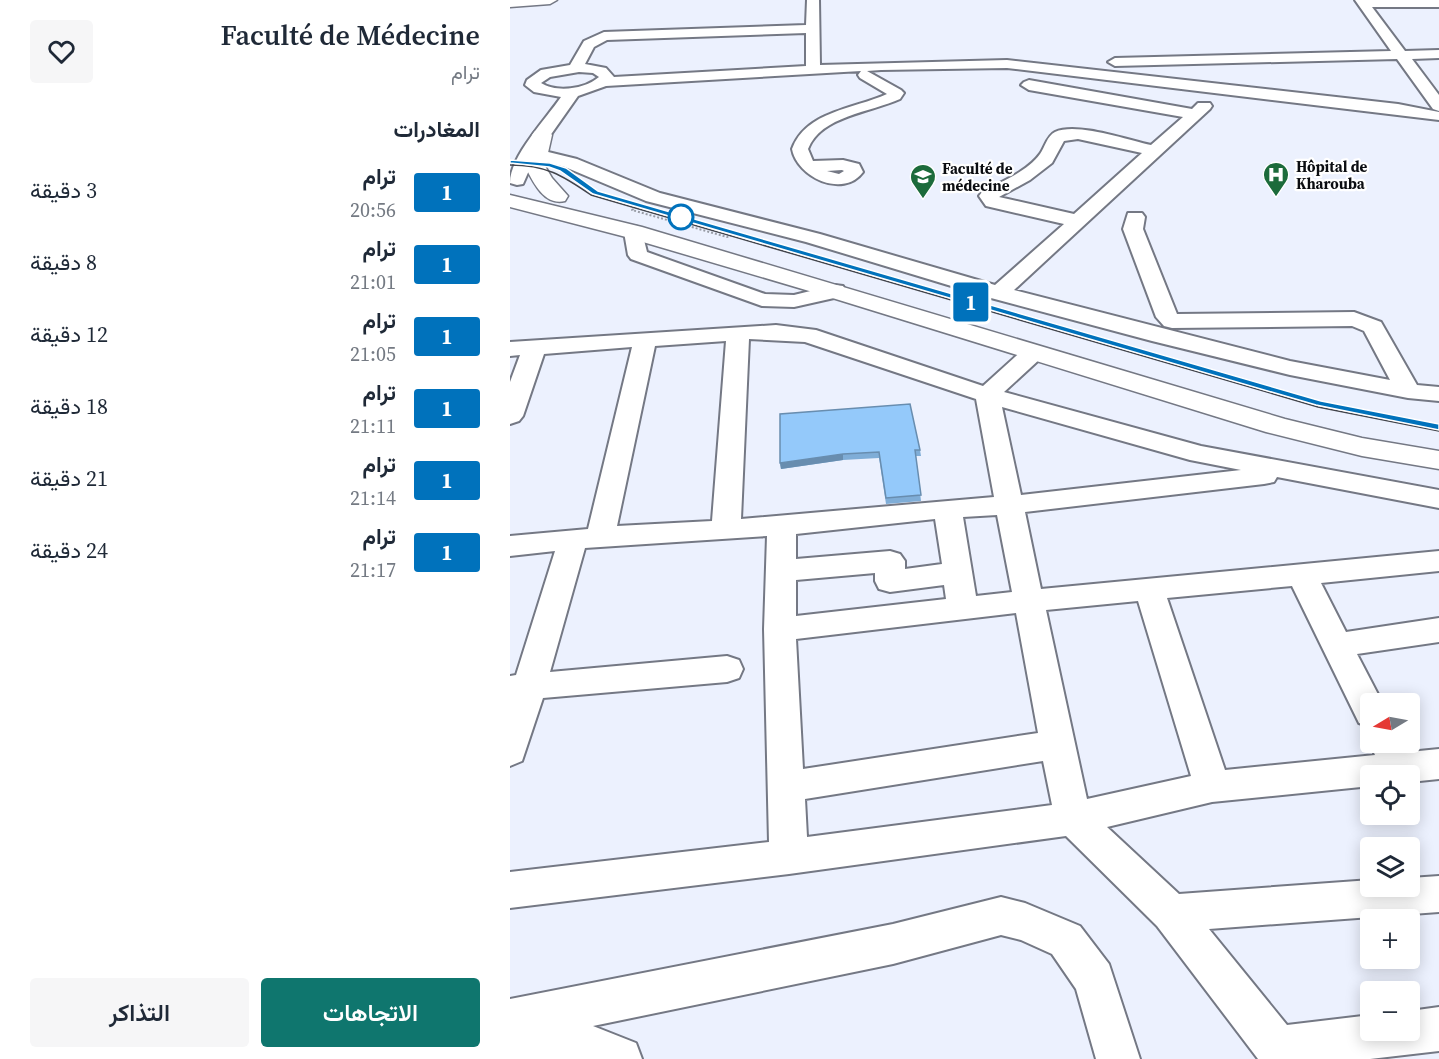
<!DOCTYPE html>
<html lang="ar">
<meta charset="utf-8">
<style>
:root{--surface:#fff;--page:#f6f6f7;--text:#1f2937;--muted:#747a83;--accent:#0f766e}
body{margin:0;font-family:"Source Serif 4",Vazirmatn,serif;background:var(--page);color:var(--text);direction:rtl;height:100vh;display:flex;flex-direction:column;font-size:22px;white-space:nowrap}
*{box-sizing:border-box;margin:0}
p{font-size:20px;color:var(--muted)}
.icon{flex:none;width:33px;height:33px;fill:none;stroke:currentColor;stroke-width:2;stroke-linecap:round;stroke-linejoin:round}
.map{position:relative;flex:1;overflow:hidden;direction:ltr}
.sheet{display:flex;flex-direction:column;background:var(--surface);width:510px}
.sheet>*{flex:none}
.badge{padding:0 12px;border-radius:4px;font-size:21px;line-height:39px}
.needle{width:39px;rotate:260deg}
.controls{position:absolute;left:850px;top:693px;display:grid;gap:12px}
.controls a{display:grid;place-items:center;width:60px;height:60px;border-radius:6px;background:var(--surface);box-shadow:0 3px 15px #0003;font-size:30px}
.map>.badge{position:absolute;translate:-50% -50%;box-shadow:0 0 0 3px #fff}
h2{padding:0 30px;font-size:22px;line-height:54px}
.round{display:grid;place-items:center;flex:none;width:63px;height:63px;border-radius:6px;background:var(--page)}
.summary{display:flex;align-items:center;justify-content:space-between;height:102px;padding:0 30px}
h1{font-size:28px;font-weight:600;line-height:45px}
.cta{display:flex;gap:12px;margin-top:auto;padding:12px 30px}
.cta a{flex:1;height:69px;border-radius:6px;background:var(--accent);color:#fff;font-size:24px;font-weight:600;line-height:69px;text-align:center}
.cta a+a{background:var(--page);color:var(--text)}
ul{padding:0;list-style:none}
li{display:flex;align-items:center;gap:18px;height:72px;padding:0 30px}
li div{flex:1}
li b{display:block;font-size:22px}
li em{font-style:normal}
li .badge{min-width:66px;font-weight:700;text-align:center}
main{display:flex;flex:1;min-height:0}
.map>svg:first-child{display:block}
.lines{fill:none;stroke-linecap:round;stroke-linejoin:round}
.minor-casing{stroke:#747884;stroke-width:4}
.major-casing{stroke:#747884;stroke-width:3}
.highway-casing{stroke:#747884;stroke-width:3}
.path{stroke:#979ba4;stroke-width:2;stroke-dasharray:2 2;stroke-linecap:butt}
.minor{fill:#fff;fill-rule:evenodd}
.major{fill:#fff;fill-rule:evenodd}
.highway{fill:#fff;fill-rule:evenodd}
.tram{stroke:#42444b;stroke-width:1.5}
.wall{fill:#7fadd7}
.shaded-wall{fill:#688daf}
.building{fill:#94c9fa;stroke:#688daf;stroke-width:1.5}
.line{fill:#0072bc;stroke:#fff;stroke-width:1.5}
.stop-dot{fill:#fff;stroke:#0072bc;stroke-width:3}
.labels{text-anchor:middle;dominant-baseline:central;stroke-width:4.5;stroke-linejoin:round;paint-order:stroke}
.far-poi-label{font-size:15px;font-weight:bold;fill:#0b0d11;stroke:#fff;text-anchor:start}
</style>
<main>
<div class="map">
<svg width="929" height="1059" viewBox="0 0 929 1059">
<rect width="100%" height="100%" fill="#ecf1fe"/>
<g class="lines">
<defs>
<path id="minor" d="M297,0h12l1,65 187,-5 391,44 41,8v8l-432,-52 -126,2 -14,1 34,19 3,3 -4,6c-28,13 -80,17 -92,50l5,12 30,-1 16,4 4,8c-20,27 -66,5 -71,-23 14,-38 62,-40 95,-55l-27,-16 -2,-3 3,-4 -255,15 -28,10 -38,54 37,9 83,34 160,41 175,51 69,-61 -78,-18 -7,-10 3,-4c18,-10 45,-20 58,-38 5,-7 7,-18 15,-22 22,-10 72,8 96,13l32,-28 -154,-27 -8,-5 3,-3 5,-2 163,29 6,-6h12l2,3 -2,3 -196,181 276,71 100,19 -26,-49 -12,-5 -180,2 -8,-2 -8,-9 -33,-88 5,-16h14l3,4 -2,12 34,85 177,-2 27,10 36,63 22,2v14l-31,-3 -118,-23 -138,-34 -161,-43 -185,-56 -160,-41 -81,-34 -31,-8 -11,25 -6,1 -7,-2c0,-27 36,-64 51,-86l-27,-5 -9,-7 2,-5 14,-10 29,-5 14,-24 20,-9 202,-7zM296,33v33l-192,11 -8,-9 -21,-4 9,-17 13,-7zM69,72l14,1 6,4c-14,12 -42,16 -58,6l9,-6zM568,139l64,14 -68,61 -75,-17 31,-17 22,-17 12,-22zM332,170l2,1 -5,3 -12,-3z
M845,0h84v7h-67l33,44 34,-1v8l-27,1 27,36v16l-6,-2 -36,-50 -282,7 -7,-4 7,-4 276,-7z
M124,226l7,2 6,24 118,42 29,1 41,-10 8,1 3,5 -3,5 -49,11 -32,-1 -131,-47 -3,-4 -4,-23 3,-4z
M266,325l40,5 167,56 42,-38 8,-2 8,2 4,5 -4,5 -37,34 197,54 238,44v18l-162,-31 -3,5 -10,2 -239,28 16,77 398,-38v20l-118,12 25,49 93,-14v24l-82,12 26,50h-12v23l-12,-4 -67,-137 -125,12 58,172 150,-15 -6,-13 2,-5v5h33l5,10 30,-3v30l-29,3v-6h-39v10l-159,16 -105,25 72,67 192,-14v6h39v-8l29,-2v36l-230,17 78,96 84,-10v15h39v-19l29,-4v44l-69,8h-112l-101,-133 -91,-90 -277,38 -279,34v-36l259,-30 -5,-213 3,-93 -182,12 -35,124 177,-16 12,4 4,9 -4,9 -12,4 -184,16 -21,63 -12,5v-90l6,-1 39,-124 -45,5v-20l78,-7 44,-182 -88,7 -21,62 -4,5 -9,3v-42l10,-27 -10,1v-14zM239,339l56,3 171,57 18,98 -253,22zM216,341l-14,180 -95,5 38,-180zM492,407l188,53 51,10 -220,25zM487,515l15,77 -36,4 -13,-79zM425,519l7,45 -37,5v-8l-5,-7 -10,-3 -94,8v-25zM365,573v8l4,8 11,3 54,-7 2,14 -150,17v-36zM628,601l53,175 -104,23 -41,-189zM506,613l22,120 -235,36 -7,-130zM533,761l9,44 -245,32 -2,-38z
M491,897l24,6 55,23 29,38 31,95h-44l-20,-70 -24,-35 -31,-14 -20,-5 -108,29 -300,62 43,17 6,16h-132v-60l383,-75z"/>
<path id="major" d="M0,0h47l-7,4 -40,3z"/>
<path id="highway" d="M32,129l7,2 3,4 -7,31 7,12 16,18 -3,5c-21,5 -32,-19 -40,-35l7,-31 3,-4z
M0,195l132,32 643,192 77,19 77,13v18l-77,-13 -96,-24 -440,-136 -200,-59 -116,-30z"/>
</defs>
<!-- minor casing -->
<use href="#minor" class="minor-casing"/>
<!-- major casing -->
<use href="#major" class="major-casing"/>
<!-- highway casing -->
<use href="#highway" class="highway-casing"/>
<!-- path -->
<path class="path" d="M127,207l-5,3 95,27 9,-4"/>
<!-- minor -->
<use href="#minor" class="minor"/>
<!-- major -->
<use href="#major" class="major"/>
<!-- highway -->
<use href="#highway" class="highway"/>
<!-- tram -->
<path class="tram" d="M0,165c36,0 52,10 81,30l727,212 121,24"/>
</g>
<!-- wall -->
<path class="wall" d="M270,414l140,36 1,6h-5l5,45 -35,3 -7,-46 -36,2 -62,9 -1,-6z"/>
<!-- shaded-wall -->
<path class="shaded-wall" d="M333,454v6l-62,9 -1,-6z"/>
<!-- building -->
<path class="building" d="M400,404l10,46h-5l6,45 -35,3 -7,-46 -36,2 -63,9v-49z"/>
<!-- line -->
<path class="line" d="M0,160l40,3 16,5 32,23 723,210 118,23v6l-123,-25 -723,-211 -33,-23 -11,-4 -39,-4z"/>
<!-- icons -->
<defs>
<symbol id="hospital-pin" viewBox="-11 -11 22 30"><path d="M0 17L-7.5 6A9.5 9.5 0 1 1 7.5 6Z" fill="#1c6b3b" stroke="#fff"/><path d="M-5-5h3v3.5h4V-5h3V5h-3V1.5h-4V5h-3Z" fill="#fff"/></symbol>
<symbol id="university-pin" viewBox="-11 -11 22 30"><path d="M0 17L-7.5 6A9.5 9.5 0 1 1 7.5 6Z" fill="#1c6b3b" stroke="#fff"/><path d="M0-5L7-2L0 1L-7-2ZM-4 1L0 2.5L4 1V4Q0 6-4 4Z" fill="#fff"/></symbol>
</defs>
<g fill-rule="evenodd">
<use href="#hospital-pin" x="751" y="160" width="30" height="40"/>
<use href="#university-pin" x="398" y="162" width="30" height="40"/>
</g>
<!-- markers -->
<circle class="stop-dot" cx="171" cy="217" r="12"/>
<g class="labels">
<!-- far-poi labels -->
<g class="far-poi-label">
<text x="786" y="166">Hôpital de<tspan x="786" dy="17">Kharouba</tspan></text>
<text x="432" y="168">Faculté de<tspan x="432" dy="17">médecine</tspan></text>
</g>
</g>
</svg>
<div class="controls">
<a><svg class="needle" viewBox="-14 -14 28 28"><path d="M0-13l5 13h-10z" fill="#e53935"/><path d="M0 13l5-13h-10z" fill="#747a83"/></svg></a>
<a><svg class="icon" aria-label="locate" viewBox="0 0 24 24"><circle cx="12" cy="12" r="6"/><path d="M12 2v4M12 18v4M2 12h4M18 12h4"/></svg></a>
<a><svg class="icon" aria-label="layers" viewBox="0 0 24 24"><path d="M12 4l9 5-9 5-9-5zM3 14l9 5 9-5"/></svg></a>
<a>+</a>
<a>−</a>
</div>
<b class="badge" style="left:461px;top:302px;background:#0072bc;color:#fff">1</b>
</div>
<section class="sheet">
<div class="summary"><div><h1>Faculté de Médecine</h1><p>ترام</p></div><a class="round"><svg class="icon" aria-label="heart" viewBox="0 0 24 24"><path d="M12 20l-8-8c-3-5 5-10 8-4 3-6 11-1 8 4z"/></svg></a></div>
<h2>المغادرات</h2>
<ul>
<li><span class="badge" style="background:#0072bc;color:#fff">1</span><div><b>ترام</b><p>20:56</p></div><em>3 دقيقة</em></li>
<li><span class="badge" style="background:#0072bc;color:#fff">1</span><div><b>ترام</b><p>21:01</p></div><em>8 دقيقة</em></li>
<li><span class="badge" style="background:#0072bc;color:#fff">1</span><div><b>ترام</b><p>21:05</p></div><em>12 دقيقة</em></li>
<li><span class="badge" style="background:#0072bc;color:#fff">1</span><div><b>ترام</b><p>21:11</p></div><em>18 دقيقة</em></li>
<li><span class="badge" style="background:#0072bc;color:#fff">1</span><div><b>ترام</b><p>21:14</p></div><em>21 دقيقة</em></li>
<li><span class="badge" style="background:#0072bc;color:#fff">1</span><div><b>ترام</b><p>21:17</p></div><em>24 دقيقة</em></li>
</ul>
<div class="cta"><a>الاتجاهات</a><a>التذاكر</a></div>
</section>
</main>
